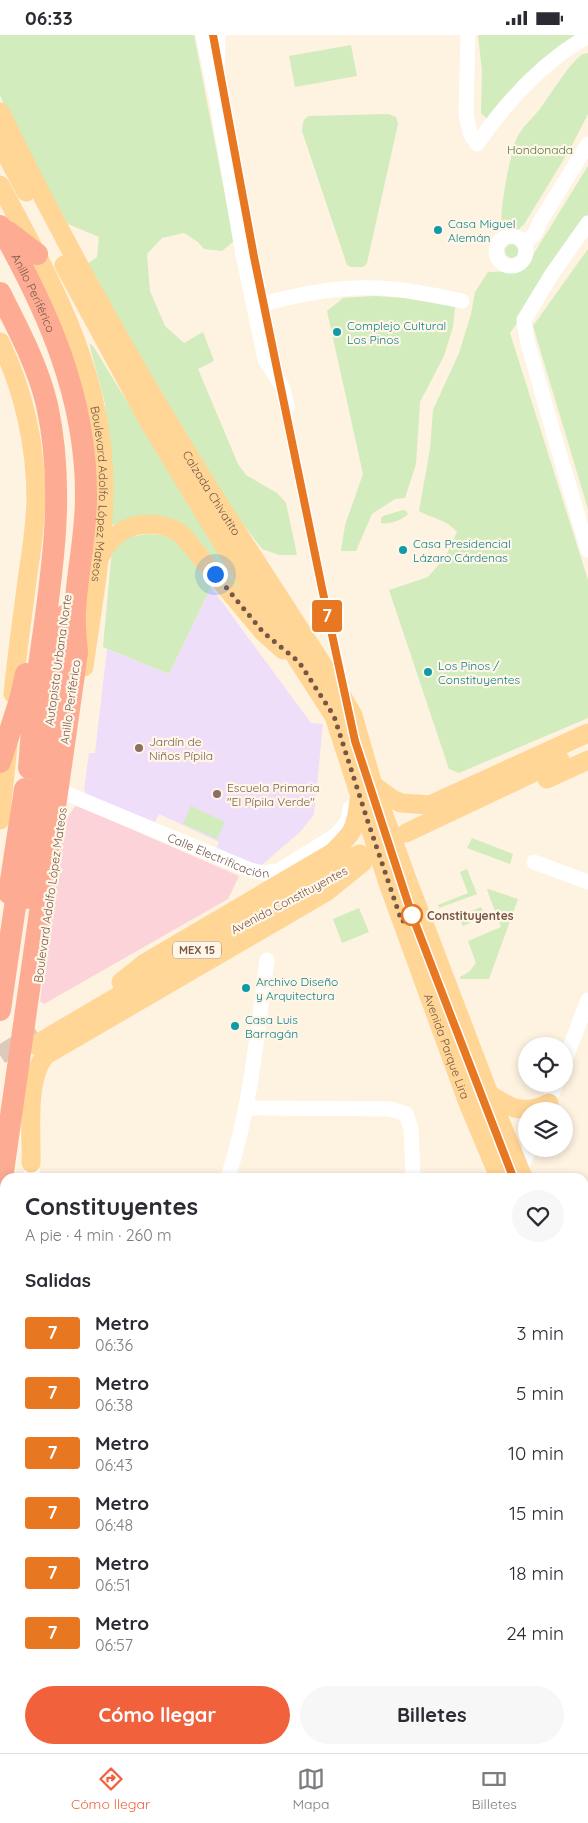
<!DOCTYPE html>
<html lang="es">
<meta charset="utf-8">
<style>
:root{--surface:#fff;--page:#f7f7f7;--text:#2b2b33;--muted:#7c7c81;--line:#e1e1e2;--accent:#f1613c}
body{margin:0;font-family:Quicksand,sans-serif;background:var(--page);color:var(--text);height:100vh;display:flex;flex-direction:column;font-size:19px;white-space:nowrap}
*{box-sizing:border-box;margin:0}
p{font-size:16px;color:var(--muted)}
.icon{flex:none;width:28px;height:28px;fill:none;stroke:currentColor;stroke-width:2;stroke-linecap:round;stroke-linejoin:round}
.map{position:relative;flex:1;overflow:hidden}
.panel{position:absolute;left:0px;top:1138px;width:589px;height:581px;display:flex;flex-direction:column;background:var(--surface);border-radius:15px 15px 0 0;box-shadow:0 2px 8px #0003}
.panel>*{flex:none}
.badge{padding:0 10px;border-radius:4px;font-size:18px;line-height:32px}
.fabs{position:absolute;left:518px;top:1002px;display:grid;gap:10px}
.fabs a{display:grid;place-items:center;width:55px;height:55px;border-radius:50%;background:var(--surface);box-shadow:0 2px 8px #0003;font-size:25px}
.you{position:absolute;width:25px;height:25px;margin:-12px;border:4px solid #fff;border-radius:50%;background:#1a73e8;box-shadow:0 0 0 8px #1a73e833}
.map>.badge{position:absolute;translate:-50% -50%;box-shadow:0 0 0 2px #fff}
h2{padding:0 25px;font-size:19px;line-height:45px}
.round{display:grid;place-items:center;flex:none;width:52px;height:52px;border-radius:26px;background:var(--page)}
.headline{display:flex;align-items:center;justify-content:space-between;height:85px;padding:0 25px}
h1{font-size:24px;font-weight:700;line-height:38px}
.button{display:flex;gap:10px;margin-top:auto;padding:10px 25px}
.button a{flex:1;height:58px;border-radius:30px;background:var(--accent);color:#fff;font-size:20px;font-weight:700;line-height:58px;text-align:center}
.button a+a{background:var(--page);color:var(--text)}
ul{padding:0;list-style:none}
li{display:flex;align-items:center;gap:15px;height:60px;padding:0 25px}
li div{flex:1}
li b{display:block;font-size:19px}
li em{font-style:normal}
li .badge{min-width:55px;font-weight:700;text-align:center}
.status{display:flex;justify-content:space-between;align-items:center;height:35px;padding:0 25px;background:var(--surface);direction:ltr}
.status svg{height:14px;fill:currentColor}
.tab-bar{display:flex;justify-content:space-around;align-items:center;height:70px;border-top:1px solid var(--line);background:var(--surface);font-size:14px;color:var(--muted)}
.tab-bar a{display:grid;justify-items:center;gap:2px}
.tab-bar .selected{color:var(--accent)}
.map>svg:first-child{display:block}
.education{fill:#efdefa}
.medical{fill:#fcd3d9}
.green{fill:#d2ecbe}
.lines{fill:none;stroke-linecap:round;stroke-linejoin:round}
.major-tunnel{stroke:#dccbba;stroke-width:19;stroke-dasharray:19 9;stroke-linecap:butt}
.minor{stroke:#fff;stroke-width:15}
.major{stroke:#ffd696;stroke-width:19}
.highway{stroke:#fdac93;stroke-width:22}
.line-casing{stroke:#fff;stroke-width:11}
.line{stroke:#e87722;stroke-width:8}
.walk{stroke:#775646;stroke-width:5;stroke-dasharray:0 9}
.culture-dot{fill:#0f9aa8;stroke:#fff6e8;stroke-width:2}
.education-dot{fill:#8d6e63;stroke:#fff6e8;stroke-width:2}
.stop-dot{fill:#fff;stroke:#e87722;stroke-width:2.5}
.labels{text-anchor:middle;dominant-baseline:central;stroke-width:4.5;stroke-linejoin:round;paint-order:stroke}
.shield{fill:#fff6e8;stroke:#a08677;stroke-width:1}
.shield-label{font-size:11px;font-weight:bold;fill:#775646}
.park-label{font-size:12px;fill:#4e783b;stroke:#fff6e8}
.culture-label{font-size:12px;fill:#0d838f;stroke:#fff6e8;text-anchor:start}
.street-label{font-size:12px;fill:#775646;stroke:#fff6e8}
.education-label{font-size:12px;fill:#785e54;stroke:#fff6e8;text-anchor:start}
.stop-label{font-size:12px;font-weight:bold;fill:#775646;stroke:#fff6e8;text-anchor:start}
</style>
<div class="status"><b>06:33</b><svg viewBox="0 0 49 12"><path d="M0 12V9h3v3zM5 12V6h3v6zM10 12V3h3v9zM15 12V0h3v12zM26 1h20v11H26zM47 4h2v5h-2z"/></svg></div>
<div class="map">
<svg width="588" height="1718" viewBox="0 0 588 1718">
<rect width="100%" height="100%" fill="#fef2e1"/>
<!-- education -->
<path class="education" d="M211,552l100,136 12,1 -9,91 -15,18 -36,31 -12,3 -36,-15 4,-10 -60,-28 -5,10 -68,-30 -2,-4 5,-37h6l12,-104 62,25z"/>
<!-- medical -->
<path class="medical" d="M76,770l163,71 -11,23 -184,105 -4,-3 25,-180z"/>
<!-- green -->
<path class="green" d="M0,0h194l40,206 -12,10 -18,-2 -6,-7 -14,-9 -22,5 -15,16 3,37 15,35 19,17 19,-11 11,29 -16,8 40,95 8,11 31,18 9,10 11,52h-18l-17,-6 -53,-70 -122,-215 10,-7 2,-20 -31,-13 -58,-103 -10,-26z
M478,0h105l-95,85 -7,-7 1,-42z
M351,10l6,31 -62,11 -6,-31z
M588,18v61l-18,35 -45,74 -7,7c-6,-1 -13,-1 -16,-8 -3,-10 9,-71 14,-82 5,-12 15,-20 23,-30 13,-17 26,-41 42,-55 2,-1 5,-2 7,-2z
M389,79l7,3 2,7 -31,139 -4,4h-13l-3,-2 -45,-134c1,-7 0,-12 7,-15z
M588,131v52l-78,115 78,247v138l-129,55 -10,-4 -60,-179 39,-13 18,-21 11,-24c-11,-13 -24,-13 -38,-21l11,-62 3,-39 26,-57 12,-39 4,-22 13,-20 31,-1 14,-16z
M505 216a7 7 0 1 1 14 0a7 7 0 1 1-14 0Z
M588,214v260l-55,-183z
M374,261l30,2 51,9 -2,20 -9,29 -24,46 -4,62 -11,34 -10,1 -23,15 -16,37h-15l4,-26 18,-51 -36,-163 16,-13z
M89,308l4,3 157,257 -29,-29 -13,-23 -21,-23 -50,-9 -28,7 1,-18 -5,-104z
M403,475l3,1 2,3c-5,6 -20,11 -27,9v-5l2,-2z
M147,499l22,2 12,8 30,43 -42,87 -66,-27 9,-99 17,-11z
M191,771l34,16 -8,17 -34,-15z
M472,803l41,16 -3,10 -43,-16z
M467,834l10,25 -38,14 -1,-3 30,-12 -8,-21z
M488,854l30,10 -29,80h-29v-2l9,-5 7,-9 -8,-22 33,-14 -14,-37z
M481,872l4,9 -22,10 -5,-10z
M359,873l10,24 -27,11 -9,-24z
M0,1365h5v55h-5z
M427,1714h73l1,4h-73z"/>
<g class="lines">
<!-- major-tunnel -->
<path class="major-tunnel" d="M0,1020l37,-23"/>
<!-- minor -->
<g class="minor">
<path d="M203,0l13,62 27,158 22,104 18,29 4,19"/>
<path d="M468,0l-2,79 4,19 7,11c29,-42 67,-83 111,-108"/>
<path d="M217,41l1,-41"/>
<path d="M588,188l-36,51 -28,46 3,20 27,95 34,115"/>
<circle cx="511" cy="216" r="15"/>
<path d="M524,208c9,-5 12,-11 16,-21l48,-78"/>
<path d="M255,271c40,-11 82,-20 124,-18 28,1 56,7 83,13"/>
<path id="s1" d="M65,758l185,77 13,3 15,-2 58,-36 12,-14 2,-13"/>
<path d="M534,827l54,20"/>
<path d="M564,1028l24,-63"/>
<path d="M247,1073l143,1 16,5 5,15 2,48"/>
<path d="M545,1076l11,-27"/>
<path d="M28,1116l5,26"/>
<path d="M228,1142c23,-70 29,-144 39,-217"/>
<path d="M517,1142l12,-28"/>
<path d="M584,1210h4"/>
<path d="M584,1470l4,-2"/>
<path d="M584,1582l4,1"/>
<path d="M291,1718l1,-4"/>
</g>
<!-- major -->
<g class="major">
<path id="s2" d="M0,77c59,121 124,238 194,352 45,73 93,144 139,217l20,34 20,70 34,94 82,215 34,83"/>
<path d="M0,108l26,49"/>
<path id="s3" d="M0,150c53,99 106,192 104,308 -1,58 -12,116 -20,174"/>
<path id="s4" d="M64,230l85,157 80,132 105,162 55,170 79,217 31,74"/>
<path d="M0,307c24,48 36,105 36,158 -1,25 -4,49 -8,73 -5,40 -11,80 -15,121"/>
<path d="M100,522c11,-24 32,-36 58,-32 10,2 18,4 25,11l80,96 20,18"/>
<path d="M547,744l41,-19"/>
<path d="M373,750l19,14 9,4 29,2 158,-72"/>
<path d="M0,785l8,-74"/>
<path d="M406,798l154,-73"/>
<path d="M303,846l23,-12 34,-15"/>
<path d="M121,947l24,-19 187,-110c21,-20 24,-24 27,-53"/>
<path d="M35,1010l172,-101 113,-63"/>
<path d="M489,1059c21,14 35,22 60,9"/>
<path d="M31,1128c1,-31 -6,-85 15,-108l280,-163 37,-30"/>
<path d="M0,1227l5,-41"/>
<path d="M584,1280l4,9"/>
<path d="M584,1334l4,10"/>
<path d="M0,1501l5,11"/>
<path d="M0,1607l5,5"/>
<path d="M121,1714l5,4"/>
<path d="M218,1714l5,4"/>
</g>
<!-- highway -->
<g class="highway">
<path id="s5" d="M0,191c48,85 87,172 86,272 0,38 -9,75 -11,113 -1,14 1,28 2,42l-77,540"/>
<path d="M8,197l29,22"/>
<path d="M0,258c18,36 38,73 47,112 22,99 -1,200 -13,298 -2,22 -3,43 -5,65"/>
<path d="M0,727l20,-62 6,-26"/>
<path d="M9,858l16,-104"/>
<path d="M26,863l25,-190 15,-93"/>
<path d="M0,975l19,-131"/>
<path d="M0,1519l5,8"/>
<path d="M0,1565l5,6"/>
<path d="M156,1714l5,4"/>
<path d="M199,1714l4,4"/>
</g>
</g>
<g class="lines">
<defs>
<path id="line" d="M213,0l41,222 69,336 32,148 57,174 101,262"/>
</defs>
<!-- line casing -->
<use href="#line" class="line-casing"/>
<!-- line -->
<use href="#line" class="line"/>
<!-- walk -->
<path class="walk" d="M215,539l48,58 36,30 35,54 34,106 34,100 10,-7"/>
</g>
<!-- markers -->
<g class="culture-dot">
<circle cx="438" cy="195" r="5"/>
<circle cx="337" cy="297" r="5"/>
<circle cx="403" cy="515" r="5"/>
<circle cx="428" cy="637" r="5"/>
<circle cx="246" cy="953" r="5"/>
<circle cx="235" cy="991" r="5"/>
</g>
<g class="education-dot">
<circle cx="139" cy="713" r="5"/>
<circle cx="217" cy="759" r="5"/>
</g>
<circle class="stop-dot" cx="412" cy="880" r="10"/>
<g class="labels">
<!-- shield labels -->
<rect class="shield" x="173" y="906.5" width="48" height="17" rx="4"/>
<g class="shield-label">
<text x="197" y="915">MEX 15</text>
</g>
<!-- park labels -->
<g class="park-label">
<text x="540" y="114">Hondonada</text>
</g>
<!-- culture labels -->
<g class="culture-label">
<text x="448" y="188">Casa Miguel<tspan x="448" dy="14">Alemán</tspan></text>
<text x="347" y="290">Complejo Cultural<tspan x="347" dy="14">Los Pinos</tspan></text>
<text x="413" y="508">Casa Presidencial<tspan x="413" dy="14">Lázaro Cárdenas</tspan></text>
<text x="438" y="630">Los Pinos /<tspan x="438" dy="14">Constituyentes</tspan></text>
<text x="256" y="946">Archivo Diseño<tspan x="256" dy="14">y Arquitectura</tspan></text>
<text x="245" y="984">Casa Luis<tspan x="245" dy="14">Barragán</tspan></text>
</g>
<!-- street labels -->
<g class="street-label">
<text stroke="none"><textPath href="#s5" startOffset="75">Anillo Periférico</textPath></text>
<text stroke="none"><textPath href="#s2" startOffset="436">Calzada Chivatito</textPath></text>
<text stroke="none"><textPath href="#s3" startOffset="330">Boulevard Adolfo López Mateos</textPath></text>
<text transform="translate(58 625) rotate(-82)">Autopista Urbana Norte</text>
<text transform="translate(70 667) rotate(-82)">Anillo Periférico</text>
<text stroke="none"><textPath href="#s1" startOffset="166">Calle Electrificación</textPath></text>
<text transform="translate(50 860) rotate(-82)">Boulevard Adolfo López Mateos</text>
<text transform="translate(289 865) rotate(-28)">Avenida Constituyentes</text>
<text stroke="none"><textPath href="#s4" startOffset="875">Avenida Parque Lira</textPath></text>
</g>
<!-- education labels -->
<g class="education-label">
<text x="149" y="706">Jardín de<tspan x="149" dy="14">Niños Pípila</tspan></text>
<text x="227" y="752">Escuela Primaria<tspan x="227" dy="14">"El Pípila Verde"</tspan></text>
</g>
<!-- stop labels -->
<g class="stop-label">
<text x="427" y="880">Constituyentes</text>
</g>
</g>
</svg>
<div class="fabs">
<a><svg class="icon" aria-label="locate" viewBox="0 0 24 24"><circle cx="12" cy="12" r="6"/><path d="M12 2v4M12 18v4M2 12h4M18 12h4"/></svg></a>
<a><svg class="icon" aria-label="layers" viewBox="0 0 24 24"><path d="M12 4l9 5-9 5-9-5zM3 14l9 5 9-5"/></svg></a>
</div>
<div class="you" style="left:215px;top:539px"></div>
<b class="badge" style="left:327px;top:581px;background:#e87722;color:#fff">7</b>
<section class="panel">
<div class="headline"><div><h1>Constituyentes</h1><p>A pie · 4 min · 260 m</p></div><a class="round"><svg class="icon" aria-label="heart" viewBox="0 0 24 24"><path d="M12 20l-8-8c-3-5 5-10 8-4 3-6 11-1 8 4z"/></svg></a></div>
<h2>Salidas</h2>
<ul>
<li><span class="badge" style="background:#e87722;color:#fff">7</span><div><b>Metro</b><p>06:36</p></div><em>3 min</em></li>
<li><span class="badge" style="background:#e87722;color:#fff">7</span><div><b>Metro</b><p>06:38</p></div><em>5 min</em></li>
<li><span class="badge" style="background:#e87722;color:#fff">7</span><div><b>Metro</b><p>06:43</p></div><em>10 min</em></li>
<li><span class="badge" style="background:#e87722;color:#fff">7</span><div><b>Metro</b><p>06:48</p></div><em>15 min</em></li>
<li><span class="badge" style="background:#e87722;color:#fff">7</span><div><b>Metro</b><p>06:51</p></div><em>18 min</em></li>
<li><span class="badge" style="background:#e87722;color:#fff">7</span><div><b>Metro</b><p>06:57</p></div><em>24 min</em></li>
</ul>
<div class="button"><a>Cómo llegar</a><a>Billetes</a></div>
</section>
</div>
<nav class="tab-bar">
<a class="selected"><svg class="icon" aria-label="directions" viewBox="0 0 24 24"><path d="M12 3l9 9-9 9-9-9zM9 14v-3h6M13 9l2 2-2 2"/></svg>Cómo llegar</a>
<a><svg class="icon" aria-label="map" viewBox="0 0 24 24"><path d="M3 6l6-2 6 2 6-2v14l-6 2-6-2-6 2zM9 4v14M15 6v14"/></svg>Mapa</a>
<a><svg class="icon" aria-label="tickets" viewBox="0 0 24 24"><path d="M3 7h18v10H3zM15 7v10"/></svg>Billetes</a>
</nav>
